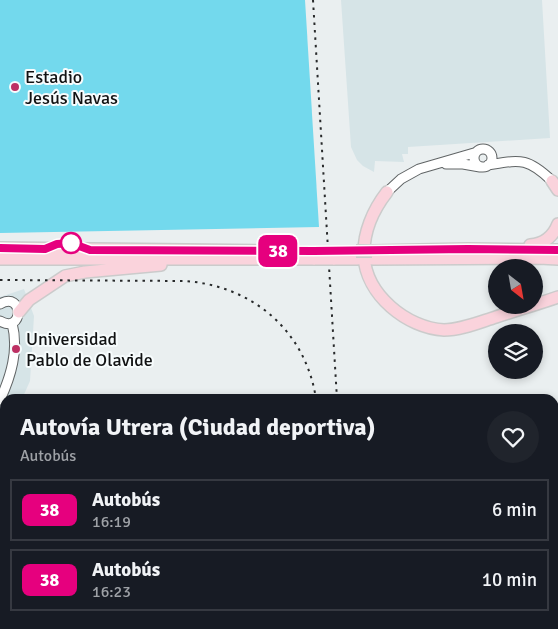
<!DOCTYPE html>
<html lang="es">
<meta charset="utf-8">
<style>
:root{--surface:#171b24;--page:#20242c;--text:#f1f3f6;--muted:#9ea1a6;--line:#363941}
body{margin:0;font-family:Signika,sans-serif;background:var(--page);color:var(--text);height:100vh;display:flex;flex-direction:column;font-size:19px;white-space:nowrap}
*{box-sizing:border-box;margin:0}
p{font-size:16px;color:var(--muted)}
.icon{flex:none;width:28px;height:28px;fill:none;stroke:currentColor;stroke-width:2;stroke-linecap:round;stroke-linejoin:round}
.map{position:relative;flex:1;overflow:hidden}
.panel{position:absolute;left:0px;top:394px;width:559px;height:236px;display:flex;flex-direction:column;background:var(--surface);border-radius:15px 15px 0 0;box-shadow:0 2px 8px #0003}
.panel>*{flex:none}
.badge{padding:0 10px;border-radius:8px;font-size:18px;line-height:32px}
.needle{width:32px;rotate:149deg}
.buttons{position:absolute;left:488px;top:259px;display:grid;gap:10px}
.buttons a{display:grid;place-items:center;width:55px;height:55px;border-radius:50%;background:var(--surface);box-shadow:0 2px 8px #0003;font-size:25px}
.map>.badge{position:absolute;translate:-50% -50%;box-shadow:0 0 0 2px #fff}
.round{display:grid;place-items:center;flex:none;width:52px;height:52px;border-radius:26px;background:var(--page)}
.head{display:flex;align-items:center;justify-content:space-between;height:85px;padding:0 20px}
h1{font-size:24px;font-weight:800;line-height:38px}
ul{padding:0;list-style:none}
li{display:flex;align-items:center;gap:15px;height:62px;margin:0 10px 8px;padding:0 10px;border:2px solid var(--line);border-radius:0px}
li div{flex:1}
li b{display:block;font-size:19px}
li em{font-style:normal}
li .badge{min-width:55px;font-weight:700;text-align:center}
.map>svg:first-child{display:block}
.built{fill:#d6e4e7}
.green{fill:#73d9ed}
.water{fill:#3aa6ba}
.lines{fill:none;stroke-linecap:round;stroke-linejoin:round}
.minor-casing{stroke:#606465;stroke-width:11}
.major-casing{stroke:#cbcbcb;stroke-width:14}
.minor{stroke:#fff;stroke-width:9}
.major{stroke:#fad3dc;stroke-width:11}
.rail{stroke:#282a2b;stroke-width:2;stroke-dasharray:2.5 5;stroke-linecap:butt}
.major-bridge-casing{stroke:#cbcbcb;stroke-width:14;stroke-linecap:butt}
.major-bridge{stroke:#fad3dc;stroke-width:11}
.line-casing{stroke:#fff;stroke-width:11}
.line{stroke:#e6007e;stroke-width:8}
.poi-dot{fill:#bd3063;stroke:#f7fcfd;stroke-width:2}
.stop-dot{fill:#fff;stroke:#e6007e;stroke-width:2.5}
.labels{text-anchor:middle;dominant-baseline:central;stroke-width:4;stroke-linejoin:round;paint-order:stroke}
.poi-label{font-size:18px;fill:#111213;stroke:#f7fcfd;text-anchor:start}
</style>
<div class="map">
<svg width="558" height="629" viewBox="0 0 558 629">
<rect width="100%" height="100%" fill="#eaeff0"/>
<!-- built -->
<path class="built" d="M341,0h201l8,138 -142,9v7h-6l2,8 -29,-1 -1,11 -11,-6 -6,-6 -6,-13z
M24,289l10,27 -4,65 -8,18h-17v35l-5,10v-147z"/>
<!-- green -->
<path class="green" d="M0,0h305l14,227 -319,6z"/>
<!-- water -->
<path class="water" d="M558,594v35h-18l2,-4h12v-17z"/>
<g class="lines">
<defs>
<path id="minor" d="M474 158a9 9 0 1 1 18 0a9 9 0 1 1-18 0Z
M446,164h17l17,3
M488,165c32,-5 39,-8 64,16
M387,192l14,-13 18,-10 55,-16
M0,304c24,-14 24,31 0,17
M0,400c11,-24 19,-50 12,-77"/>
<path id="major" d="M552,181l6,9
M387,192c-14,18 -24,41 -23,64 2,39 43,72 80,74 17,0 36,-8 52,-13 21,-7 42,-13 62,-20
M530,245c14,-1 23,-8 28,-21
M0,248l283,3
M372,251l96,-2 90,1
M0,259h315
M333,259h24
M373,259l166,-1 19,1
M19,312l10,-12 36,-24 20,-4 76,-7"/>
</defs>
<!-- minor casing -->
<use href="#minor" class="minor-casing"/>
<!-- major casing -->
<use href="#major" class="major-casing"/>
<!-- minor -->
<use href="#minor" class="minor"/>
<!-- major -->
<use href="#major" class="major"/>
<!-- rail -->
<path class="rail" d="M313,0l24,399
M0,280l184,1c68,4 122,50 132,118
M330,625v4
M350,625l1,4"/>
<defs>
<path id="major-bridge" d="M356,251h16
M315,259h18"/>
</defs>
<!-- major-bridge casing -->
<use href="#major-bridge" class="major-bridge-casing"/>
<!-- major-bridge -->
<use href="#major-bridge" class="major-bridge"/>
</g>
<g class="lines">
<defs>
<path id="line" d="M0,248l45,1 12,-5 14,-1 19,7 224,1 154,-2 90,1"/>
</defs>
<!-- line casing -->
<use href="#line" class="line-casing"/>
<!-- line -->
<use href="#line" class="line"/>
</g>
<!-- markers -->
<g class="poi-dot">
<circle cx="15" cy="87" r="5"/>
<circle cx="16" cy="349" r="5"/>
</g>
<circle class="stop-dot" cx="71" cy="243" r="10"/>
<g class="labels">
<!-- poi labels -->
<g class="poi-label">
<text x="25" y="77">Estadio<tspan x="25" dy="21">Jesús Navas</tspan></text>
<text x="26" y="339">Universidad<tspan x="26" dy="21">Pablo de Olavide</tspan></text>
</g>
</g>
</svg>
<div class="buttons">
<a><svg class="needle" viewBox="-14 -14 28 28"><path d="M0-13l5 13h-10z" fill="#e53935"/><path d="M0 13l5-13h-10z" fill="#9ea1a6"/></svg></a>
<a><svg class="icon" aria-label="layers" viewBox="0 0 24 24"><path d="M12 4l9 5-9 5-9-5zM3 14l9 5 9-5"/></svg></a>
</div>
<b class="badge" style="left:278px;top:251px;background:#e6007e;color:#fff">38</b>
<section class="panel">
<div class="head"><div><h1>Autovía Utrera (Ciudad deportiva)</h1><p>Autobús</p></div><a class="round"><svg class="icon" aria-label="heart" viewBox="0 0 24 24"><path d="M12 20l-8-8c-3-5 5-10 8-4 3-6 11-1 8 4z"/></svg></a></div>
<ul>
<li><span class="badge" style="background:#e6007e;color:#fff">38</span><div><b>Autobús</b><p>16:19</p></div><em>6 min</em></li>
<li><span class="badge" style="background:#e6007e;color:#fff">38</span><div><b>Autobús</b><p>16:23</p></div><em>10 min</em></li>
</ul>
</section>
</div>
